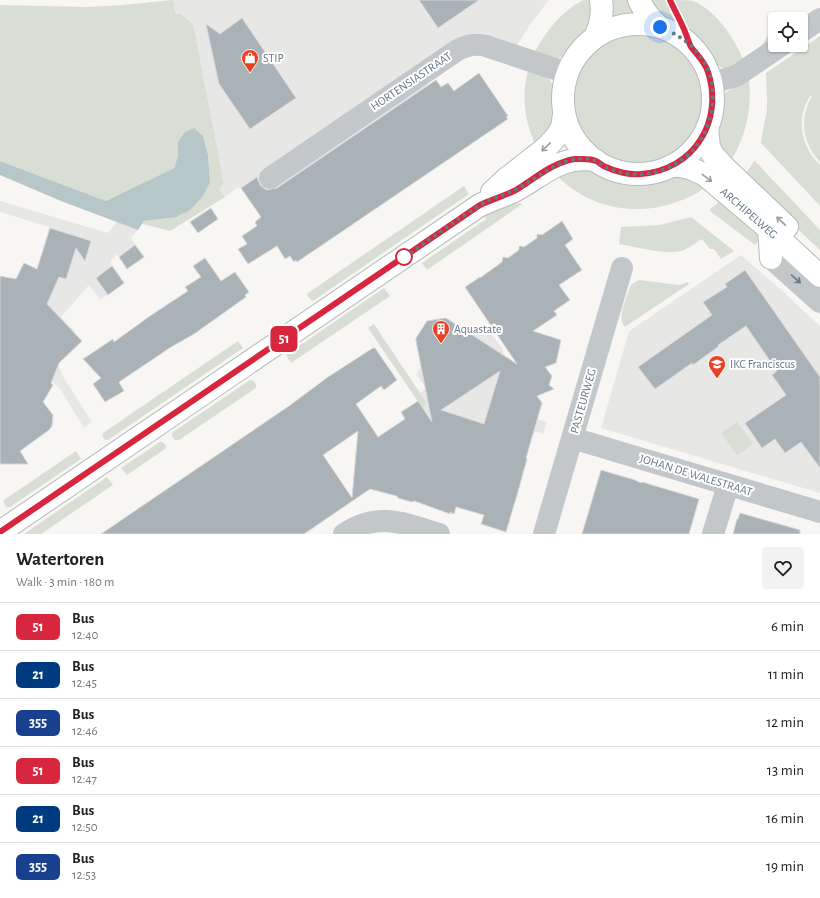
<!DOCTYPE html>
<meta charset="utf-8">
<style>
:root{--surface:#fff;--page:#f2f2f2;--text:#202124;--muted:#757577;--line:#e0e0e0}
body{margin:0;font-family:"Alegreya Sans",sans-serif;background:var(--page);color:var(--text);height:100vh;display:flex;flex-direction:column;font-size:15px;white-space:nowrap}
*{box-sizing:border-box;margin:0}
p{font-size:13px;color:var(--muted)}
.icon{flex:none;width:22px;height:22px;fill:none;stroke:currentColor;stroke-width:2;stroke-linecap:round;stroke-linejoin:round}
.map{position:relative;height:534px;overflow:hidden}
.drawer{display:flex;flex-direction:column;background:var(--surface);flex:1}
.drawer>*{flex:none}
.badge{padding:0 8px;border-radius:6px;font-size:14px;line-height:26px}
.buttons{position:absolute;left:768px;top:12px;display:grid;gap:8px}
.buttons a{display:grid;place-items:center;width:40px;height:40px;border-radius:4px;background:var(--surface);box-shadow:0 1px 3px #0004;font-size:20px}
.you{position:absolute;width:20px;height:20px;margin:-10px;border:3px solid #fff;border-radius:50%;background:#1a73e8;box-shadow:0 0 0 6px #1a73e833}
.map>.badge{position:absolute;translate:-50% -50%;box-shadow:0 0 0 2px #fff}
.round{display:grid;place-items:center;flex:none;width:42px;height:42px;border-radius:4px;background:var(--page)}
.summary{display:flex;align-items:center;justify-content:space-between;height:68px;padding:0 16px}
h1{font-size:19px;font-weight:700;line-height:30px}
ul{padding:0;list-style:none}
li{display:flex;align-items:center;gap:12px;height:48px;padding:0 16px;border-top:1px solid var(--line)}
li div{flex:1}
li b{display:block;font-size:15px}
li em{font-style:normal}
li .badge{min-width:44px;font-weight:700;text-align:center}
.map>svg:first-child{display:block}
.built{fill:#e7e8e6}
.green{fill:#d8ded4}
.water{fill:#b7c6c8}
.building{fill:#a8b2b7;stroke:#d8d8d6;fill-rule:evenodd}
.lines{fill:none;stroke-linecap:round;stroke-linejoin:round}
.major-casing{stroke:#b5babd;stroke-width:24}
.minor{stroke:#c2c7c9;stroke-width:22}
.major{stroke:#fff;stroke-width:22}
.oneway{stroke:#93a1aa}
.oneway2{stroke:#657985}
.line-casing{stroke:#fff;stroke-width:9}
.line{stroke:#d7263d;stroke-width:6}
.walk{stroke:#657985;stroke-width:4;stroke-dasharray:0 7.2}
.stop-dot{fill:#fff;stroke:#d7263d;stroke-width:2}
.labels{text-anchor:middle;dominant-baseline:central;stroke-width:4;stroke-linejoin:round;paint-order:stroke}
.poi-label{font-size:12px;fill:#657985;stroke:#fff;text-anchor:start}
.street-label{font-size:12px;fill:#657985;stroke:#fff}
</style>
<div class="map">
<svg width="820" height="534" viewBox="0 0 820 534">
<rect width="100%" height="100%" fill="#f7f6f3"/>
<!-- built -->
<path class="built" d="M173,0h376l-18,23 -15,24 -30,-11 -70,33 20,28 -160,110 -11,-18 -16,11 -8,-12 -3,-1 -13,10 -6,-8 5,-5 -10,-47 -38,-123z
M0,201l108,32 9,-11 21,8 -7,8 14,19 -18,12 -10,-15 -7,8 15,21 -25,17 -11,-15 -28,32 13,14 -15,13 -1,20 4,11 30,47 -8,6 -25,-41 -17,-11 -42,-62 42,-40 8,-26 -6,-2 5,-19 -49,-15z
M741,255l37,32 42,39v167l-219,-65 28,-97z
M487,328l15,20 2,7 -14,50 57,17 -4,12 -57,-18 -14,49 -64,-36 15,-20 3,-7 -6,-9 6,-5 -10,-14 7,-10 43,-29 16,-4z"/>
<!-- green -->
<path class="green" d="M173,0l3,14h5l12,10 31,160 -5,5 6,8 -55,34 -27,-7 1,-3 17,-2 42,-23 7,-13 -2,-28 -5,-19 -25,6v14l-4,12 -68,33 -106,-40v-156l87,2 36,-2z
M583,0h12l1,3 -11,33 -16,17 -12,6 -23,-6c12,-22 27,-41 49,-53z
M608,0h24l4,16 -21,4z
M646,0h19l12,26 -8,-3z
M675,0c5,0 13,0 18,1 24,10 41,37 51,60 -6,3 -14,8 -21,7 -19,-4 -40,-51 -48,-68z
M775,24v16l-16,10z
M570 98a68 68 0 1 1 136 0a68 68 0 1 1-136 0Z
M820,36v126c-18,-19 -21,-44 -8,-66l-1,-1c-16,22 -10,52 9,70v41l-59,-63v-2l6,-32v-14l-1,-22z
M528,71l20,7 6,8 2,6v30l-20,24c-11,-24 -15,-49 -8,-75z
M747,78l2,1c3,31 -3,58 -20,85l-6,-5 -8,-34 4,-22 6,-10z
M754,161h1l65,69v20l-77,-72z
M594,169l21,8 19,3h15l29,-7 30,13c-49,34 -111,31 -153,-12v-2z
M464,186l5,8 -156,107 -2,-1 -4,-5 1,-2z
M723,199l39,38 -7,8 -45,-34v-2z
M520,203l2,1 -1,1 -94,65 -5,-7 64,-44 -3,-5 12,-7z
M691,217l43,34 -13,8 -7,-10h-4l-8,-10c-6,4 -12,8 -18,11 -19,6 -46,-3 -65,-6l2,-17 39,-2z
M639,280l40,5 9,-3 1,2 -64,43c-9,-8 2,-30 5,-40l2,-3z
M384,288l6,8 -99,67 -5,-8z
M374,324l52,78 -3,7 -55,-81z
M238,341l5,7 -135,92h-3l-3,-4 1,-3z
M250,380l3,1 3,3v4l-77,52h-4l-3,-4 1,-4z
M737,422l16,22 -16,11 -16,-22z
M160,442h3l3,4 -1,3 -38,26 -6,-7z
M76,451l5,8 -71,48h-4l-2,-4v-3z
M107,477l6,8 -72,49h-17z"/>
<!-- water -->
<path class="water" d="M194,128l9,8 5,19 2,28 -7,13 -13,14 -14,7 -32,4 -6,9 -77,-29 -61,-26v-14l106,40 68,-33 4,-12v-14l7,-10z"/>
<!-- building -->
<path class="building" d="M419,0h60l-41,28z
M242,18l54,80 -46,31 -31,-45 -13,-60 14,10z
M479,73l29,43 -2,1 2,2 -211,143 -1,-2 -2,2 -4,-6 -5,3 -8,-13 -29,18 -10,-15 9,-5 -5,-8 15,-10 -2,-4 6,-5 -20,-29 16,-11 3,8 6,5 11,-2 159,-108 5,7 7,-4 6,8z
M211,208l7,11 -20,14 -8,-11z
M562,221l11,18 -8,6 17,25 -23,15 11,15 -16,11 3,4 -24,16 28,9 -5,23 -11,4 7,9 -3,9 5,4 -17,7 5,7 -16,55 1,1 -10,36 -11,37 -25,-8 3,-9 -28,-8 -2,7 -4,-2v2l-30,-11 -6,-2 -2,1 -14,-4 -1,-2 -27,-7 -66,45h-203l188,-128 39,-29 45,-29h2l22,32 -13,10 -3,-4 -25,18 22,33 27,-18 -4,-7 17,-11 14,21 -16,-81v-3l11,-17 19,-3 71,46 -52,-77 15,-10v1l22,-16 1,-5 5,1 11,-8v-4l5,1 13,-9v-4l5,1zM500,371l-16,53 -43,-14zM358,431l-6,67 -29,-43z
M50,228l41,13 -6,20 -9,-13 -10,31 -7,-2 -12,27 35,37 -23,22 -8,20 2,2 -10,17 10,13 -1,11 -3,4 -29,21 8,13h-28v-188l16,3 8,-16 13,6z
M135,245l9,12 -17,12 -8,-12z
M205,258l16,23 14,-9 14,20 -4,3 1,2 -52,37 -23,13 -52,35 5,9 -19,11 -12,-18 8,-6 -18,-19 30,-20 1,3 36,-26 38,-25 -3,-4 16,-10 -8,-11z
M112,266l12,17 -16,12 -12,-17z
M745,270l75,107v91l-19,-26 -16,11 -10,-14 -13,9 -17,-25 41,-28 -14,-20 5,-4 -31,-45 -28,19 1,1 -26,19 -1,-2 -37,26 -17,-22 74,-52 -9,-13 24,-15 -2,-3z
M601,470l34,10 6,3 1,-1 57,17 -10,35h-107z
M740,513l60,17v4h-67l4,-15h1z"/>
<g class="lines">
<defs>
<path id="major" d="M639,0c5,11 11,20 21,27
M563 99a75 75 0 1 1 150 0a75 75 0 1 1-150 0Z
M595,37c6,-12 8,-24 6,-37
M707,128l2,19 4,8 10,11 64,61
M671,166h9l10,2 15,7 64,54 51,47
M492,192l14,-13 41,-32 10,-11 5,-9 2,-12
M769,229l2,29
M0,532l480,-327c11,-5 23,-9 34,-14 29,-15 45,-36 81,-31"/>
</defs>
<!-- major casing -->
<use href="#major" class="major-casing"/>
<!-- minor -->
<path class="minor" d="M801,32l19,-13
M711,83l25,-7 46,-31
M270,178l186,-127c10,-6 19,-8 30,-5l81,27
M771,258l49,44
M572,438l248,74
M344,534c34,-23 60,-11 95,0
M544,534l78,-266
M713,534l15,-49"/>
<!-- major -->
<use href="#major" class="major"/>
</g>
<!-- one-way arrows -->
<defs><path id="oneway-shaft" d="M-6 0H5M1.5-3L5.5 0L1.5 3" fill="none" stroke-width="1.6" stroke-linecap="round" stroke-linejoin="round"/></defs>
<g class="oneway">
<use href="#oneway-shaft" transform="translate(546 147) rotate(137)"/>
<use href="#oneway-shaft" transform="translate(707 178) rotate(37)"/>
<use href="#oneway-shaft" transform="translate(781 221) rotate(-137)"/>
</g>
<use class="oneway2" href="#oneway-shaft" transform="translate(796 279) rotate(41)"/>
<g class="lines">
<defs>
<path id="line" d="M0,532l480,-327c11,-5 24,-9 36,-15 18,-11 37,-28 59,-31 6,0 15,-1 21,2 3,1 6,5 10,6 10,5 24,8 35,7 53,-4 83,-53 67,-102 -3,-10 -11,-17 -17,-25 -3,-6 -5,-14 -8,-20 -4,-9 -9,-18 -13,-27"/>
</defs>
<!-- line casing -->
<use href="#line" class="line-casing"/>
<!-- line -->
<use href="#line" class="line"/>
<!-- walk -->
<path class="walk" d="M404,257l-5,4c26,-18 52,-38 80,-55 11,-7 24,-10 36,-16 16,-8 30,-20 47,-27 9,-4 23,-6 32,-3 4,1 7,5 11,7 4,2 11,4 17,6 33,7 69,-11 83,-41 9,-20 11,-42 3,-62 -9,-21 -27,-35 -48,-43"/>
</g>
<!-- icons -->
<defs>
<symbol id="shop-pin" viewBox="-11 -11 22 30"><path d="M0 17L-7.5 6A9.5 9.5 0 1 1 7.5 6Z" fill="#e64124" stroke="#fff"/><path d="M-5-2.5h2.3a2.7 3.5 0 0 1 5.4 0H5L5.5 6h-11ZM-1.5-2.5h3a1.5 2.3 0 0 0-3 0Z" fill="#fff"/></symbol>
<symbol id="building-pin" viewBox="-11 -11 22 30"><path d="M0 17L-7.5 6A9.5 9.5 0 1 1 7.5 6Z" fill="#e64124" stroke="#fff"/><path d="M-4-6H4V6H1V3H-1V6H-4ZM-2.5-4.3h1.7v1.8h-1.7ZM.8-4.3h1.7v1.8H.8ZM-2.5-1h1.7V.8h-1.7ZM.8-1h1.7V.8H.8Z" fill="#fff"/></symbol>
<symbol id="school-pin" viewBox="-11 -11 22 30"><path d="M0 17L-7.5 6A9.5 9.5 0 1 1 7.5 6Z" fill="#e64124" stroke="#fff"/><path d="M0-5L7-2L0 1L-7-2ZM-4 1L0 2.5L4 1V4Q0 6-4 4Z" fill="#fff"/></symbol>
</defs>
<g fill-rule="evenodd">
<use href="#shop-pin" x="240" y="48" width="20" height="27"/>
<use href="#building-pin" x="431" y="319" width="20" height="27"/>
<use href="#school-pin" x="707" y="354" width="20" height="27"/>
</g>
<!-- markers -->
<circle class="stop-dot" cx="404" cy="257" r="8"/>
<g class="labels">
<!-- poi labels -->
<g class="poi-label">
<text x="263" y="58">STIP</text>
<text x="454" y="329">Aquastate</text>
<text x="730" y="364">IKC Franciscus</text>
</g>
<!-- street labels -->
<g class="street-label">
<text transform="translate(411 81) rotate(-34)">HORTENSIASTRAAT</text>
<text transform="translate(749 213) rotate(41)">ARCHIPELWEG</text>
<text transform="translate(583 401) rotate(-74)">PASTEURWEG</text>
<text transform="translate(696 475) rotate(17)">JOHAN DE WALESTRAAT</text>
</g>
</g>
</svg>
<div class="buttons">
<a><svg class="icon" aria-label="locate" viewBox="0 0 24 24"><circle cx="12" cy="12" r="6"/><path d="M12 2v4M12 18v4M2 12h4M18 12h4"/></svg></a>
</div>
<div class="you" style="left:660px;top:27px"></div>
<b class="badge" style="left:284px;top:339px;background:#d7263d;color:#fff">51</b>
</div>
<section class="drawer">
<div class="summary"><div><h1>Watertoren</h1><p>Walk · 3 min · 180 m</p></div><a class="round"><svg class="icon" aria-label="heart" viewBox="0 0 24 24"><path d="M12 20l-8-8c-3-5 5-10 8-4 3-6 11-1 8 4z"/></svg></a></div>
<ul>
<li><span class="badge" style="background:#d7263d;color:#fff">51</span><div><b>Bus</b><p>12:40</p></div><em>6 min</em></li>
<li><span class="badge" style="background:#003b80;color:#fff">21</span><div><b>Bus</b><p>12:45</p></div><em>11 min</em></li>
<li><span class="badge" style="background:#19408f;color:#fff">355</span><div><b>Bus</b><p>12:46</p></div><em>12 min</em></li>
<li><span class="badge" style="background:#d7263d;color:#fff">51</span><div><b>Bus</b><p>12:47</p></div><em>13 min</em></li>
<li><span class="badge" style="background:#003b80;color:#fff">21</span><div><b>Bus</b><p>12:50</p></div><em>16 min</em></li>
<li><span class="badge" style="background:#19408f;color:#fff">355</span><div><b>Bus</b><p>12:53</p></div><em>19 min</em></li>
</ul>
</section>
